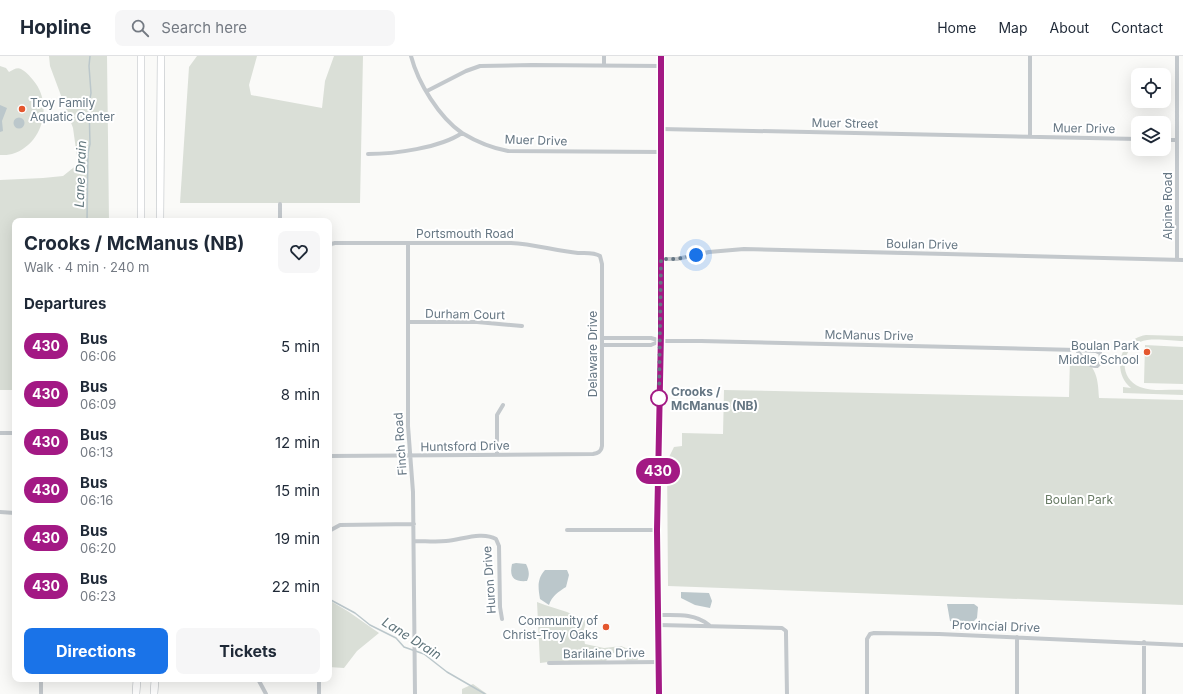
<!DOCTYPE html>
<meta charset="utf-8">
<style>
:root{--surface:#fff;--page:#f6f6f7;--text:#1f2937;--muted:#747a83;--line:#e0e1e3;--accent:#1a73e8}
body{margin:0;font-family:Inter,sans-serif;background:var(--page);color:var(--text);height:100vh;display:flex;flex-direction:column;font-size:15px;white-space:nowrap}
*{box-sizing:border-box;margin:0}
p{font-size:13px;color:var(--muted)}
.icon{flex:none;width:22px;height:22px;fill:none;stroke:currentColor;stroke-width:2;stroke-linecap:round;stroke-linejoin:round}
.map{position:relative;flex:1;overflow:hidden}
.side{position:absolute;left:12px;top:162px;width:320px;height:464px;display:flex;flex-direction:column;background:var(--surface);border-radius:8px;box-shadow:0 4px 16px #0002}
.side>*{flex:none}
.badge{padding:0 8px;border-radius:13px;font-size:14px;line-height:26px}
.controls{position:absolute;left:1131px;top:12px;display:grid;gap:8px}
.controls a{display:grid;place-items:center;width:40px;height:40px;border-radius:8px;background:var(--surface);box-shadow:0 4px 16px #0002;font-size:20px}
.you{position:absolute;width:20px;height:20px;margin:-10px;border:3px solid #fff;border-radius:50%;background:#1a73e8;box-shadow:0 0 0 6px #1a73e833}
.map>.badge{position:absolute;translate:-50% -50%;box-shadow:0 0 0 2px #fff}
h2{padding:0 12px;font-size:15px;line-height:36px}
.round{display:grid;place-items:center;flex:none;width:42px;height:42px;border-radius:8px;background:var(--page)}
.headline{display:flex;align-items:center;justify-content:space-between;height:68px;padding:0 12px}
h1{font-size:19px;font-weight:700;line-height:30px}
.cta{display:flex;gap:8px;margin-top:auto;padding:8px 12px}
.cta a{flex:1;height:46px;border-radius:8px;background:var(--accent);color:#fff;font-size:16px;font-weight:700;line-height:46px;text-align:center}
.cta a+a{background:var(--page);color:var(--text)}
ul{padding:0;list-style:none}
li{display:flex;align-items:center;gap:12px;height:48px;padding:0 12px}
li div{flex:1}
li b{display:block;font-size:15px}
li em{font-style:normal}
li .badge{min-width:44px;font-weight:700;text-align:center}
header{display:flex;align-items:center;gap:24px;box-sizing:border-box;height:56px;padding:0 20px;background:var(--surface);border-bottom:1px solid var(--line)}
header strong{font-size:19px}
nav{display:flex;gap:22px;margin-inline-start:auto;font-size:14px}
.search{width:280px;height:36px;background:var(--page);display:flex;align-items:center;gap:10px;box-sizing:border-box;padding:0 14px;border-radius:8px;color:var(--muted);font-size:15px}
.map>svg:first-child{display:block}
.green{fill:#dadfd7}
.water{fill:#bbc7cb}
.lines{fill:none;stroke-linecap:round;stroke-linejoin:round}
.stream{stroke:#bbc7cb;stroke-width:1.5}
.secondary-casing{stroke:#b3babf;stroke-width:7}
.highway-casing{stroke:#b4b9bd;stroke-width:8}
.street{stroke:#c3c8cc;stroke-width:4}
.secondary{stroke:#fff;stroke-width:5.5}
.highway{stroke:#fff;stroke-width:7}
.line-casing{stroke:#fff;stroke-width:9}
.line{stroke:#a31984;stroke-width:6}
.walk{stroke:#657683;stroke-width:4;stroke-dasharray:0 7.2}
.poi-dot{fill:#e4572e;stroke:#fff;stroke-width:1.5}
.stop-dot{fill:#fff;stroke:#a31984;stroke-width:2}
.labels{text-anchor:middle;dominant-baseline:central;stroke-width:4;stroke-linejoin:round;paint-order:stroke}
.poi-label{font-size:12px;fill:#657683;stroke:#fff;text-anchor:end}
.street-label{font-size:12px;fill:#657683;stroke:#fff}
.stop-label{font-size:12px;font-weight:bold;fill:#657683;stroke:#fff;text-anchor:start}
.park-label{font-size:12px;fill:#687a64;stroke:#fff}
.water-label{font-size:13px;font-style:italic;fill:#60757c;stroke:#fff}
</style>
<header>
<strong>Hopline</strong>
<div class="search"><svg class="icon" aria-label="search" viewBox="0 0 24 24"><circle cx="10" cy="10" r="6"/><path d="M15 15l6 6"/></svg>Search here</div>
<nav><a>Home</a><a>Map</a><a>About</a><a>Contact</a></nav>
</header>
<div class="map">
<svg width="1183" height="638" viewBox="0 0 1183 638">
<rect width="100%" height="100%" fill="#fafaf8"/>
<!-- green -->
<path class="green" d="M49,0h58l2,165h-94v169h-15v-210l43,-2 20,-2 15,-12 -5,-36 -23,-62z
M197,0h60l-8,29 2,10 71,13 3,-27 9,-25h29l-3,147h-180l9,-136z
M0,10l6,2 3,4c4,-2 8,-5 12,-3 4,2 9,7 12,11 20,23 11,64 -21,74 -3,1 -8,1 -12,1z
M1146,279l37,1v5c-12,0 -32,-4 -43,1 -20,8 -21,37 0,45 13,5 30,2 43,3v5l-60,-2v-6l8,1c-20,-17 -11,-49 15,-53z
M1145,289l38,2v37l-39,-1z
M1070,301c26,3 28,19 29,41l84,2v205l-515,-19 -1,-125 7,-14 8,-1v-13l41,1 1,-44 345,7z
M329,544l20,12 30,21 -22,18 -13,17 -15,-1z
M537,546l8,3 22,7 19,9 -3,13 2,10 19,4 17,-2 15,6 2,8 -11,1 -11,-9 -5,2 -5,7h-49l-17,2z
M473,628l14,10h-25v-5z"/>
<!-- water -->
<path class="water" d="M0,49l7,3 -5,13 1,10 -3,1z
M13.5 67a5.5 5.5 0 1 1 11 0a5.5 5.5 0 1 1-11 0Z
M516,507l10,1c3,6 4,11 1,17 -13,1 -18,-3 -15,-17z
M545,514h22l2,5 -3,12c-8,5 -14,9 -17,18l-9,-6c-2,-12 -3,-20 5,-29z
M681,536l28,1 3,8 -2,7 -15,-3 -14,-7z
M947,548h27l4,3 -1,11 -4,4h-18l-5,-1z"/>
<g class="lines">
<!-- stream -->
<path class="stream" d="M87,165l1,-68 2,-9 -1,-39 2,-12 -2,-27 1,-10
M329,543l26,14 15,12 26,13 8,9 20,7 23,18 38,22"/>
<defs>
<path id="secondary" d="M659,638l-2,-164 4,-189v-285"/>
<path id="highway" d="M141,165v-165
M160,165l1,-165
M136,638l1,-15
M154,638l1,-15"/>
</defs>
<!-- secondary casing -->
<use href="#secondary" class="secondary-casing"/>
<!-- highway casing -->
<use href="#highway" class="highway-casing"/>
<!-- street -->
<path class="street" d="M411,0c7,27 28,61 51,77
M1177,0v204
M604,10v-10
M427,35l39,-20 14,-5 52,-1 129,1
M661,73l477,10
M1030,81v-81
M1164,84h13
M368,98c26,0 72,-6 94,-21 15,9 29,15 46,18l153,1
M280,165v-17
M408,187v183l5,66 2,202
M329,192l2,-4 4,-1h176c23,1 45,8 67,10 8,0 16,-1 22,3l2,8v182c-1,6 -4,7 -9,8l-264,2
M661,203h16l32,-7 35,-3 439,11
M408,266h69l45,4
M602,282h49l10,3h40l376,9 19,1 4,2 2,8 -5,5c-10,1 -15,-9 -20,-16
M602,289h49l9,-4
M0,377h15
M497,399v-40l6,-10
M0,456l15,1
M567,474h90
M329,475l11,-6 74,-1
M414,485c11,0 22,1 32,0 15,-1 36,-10 50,-2l3,7 1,61 2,12
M658,559c18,0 37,-2 51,10
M659,569l123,3 4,3v3l1,60
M549,607l110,-1
M41,623v15
M258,623l8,15
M319,623v15
M867,638v-55l3,-5 4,-1 65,1 244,11
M1017,638v-57
M1144,638v-52"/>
<!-- secondary -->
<use href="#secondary" class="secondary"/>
<!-- highway -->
<use href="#highway" class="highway"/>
</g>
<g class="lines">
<defs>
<path id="line" d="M659,638l-2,-164 4,-197v-277"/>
</defs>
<!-- line casing -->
<use href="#line" class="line-casing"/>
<!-- line -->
<use href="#line" class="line"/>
<!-- walk -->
<path class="walk" d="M659,342l2,-139h16l19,-4"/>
</g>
<!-- markers -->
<g class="poi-dot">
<circle cx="22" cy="53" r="4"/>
<circle cx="1147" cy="296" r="4"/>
<circle cx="606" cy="571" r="4"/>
</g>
<circle class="stop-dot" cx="659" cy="342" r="8"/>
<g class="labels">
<!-- poi labels -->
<g class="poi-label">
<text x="30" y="46" text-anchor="start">Troy Family<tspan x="30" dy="14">Aquatic Center</tspan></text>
<text x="1139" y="289">Boulan Park<tspan x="1139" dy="14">Middle School</tspan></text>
<text x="598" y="564">Community of<tspan x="598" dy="14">Christ-Troy Oaks</tspan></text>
</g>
<!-- street labels -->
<g class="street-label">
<text transform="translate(845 67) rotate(1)">Muer Street</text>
<text transform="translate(1084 72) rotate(1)">Muer Drive</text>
<text transform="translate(536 84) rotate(2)">Muer Drive</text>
<text transform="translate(1167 150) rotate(-90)">Alpine Road</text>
<text x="465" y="177">Portsmouth Road</text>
<text transform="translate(922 188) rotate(1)">Boulan Drive</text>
<text transform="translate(465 258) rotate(1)">Durham Court</text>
<text transform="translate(869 279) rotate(1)">McManus Drive</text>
<text transform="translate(592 298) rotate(-90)">Delaware Drive</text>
<text transform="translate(400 388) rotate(-94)">Finch Road</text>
<text transform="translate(465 390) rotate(-1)">Huntsford Drive</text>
<text transform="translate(489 524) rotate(-94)">Huron Drive</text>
<text transform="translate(996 570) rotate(2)">Provincial Drive</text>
<text transform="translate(604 597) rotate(-1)">Barilaine Drive</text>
</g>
<!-- stop labels -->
<g class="stop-label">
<text x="671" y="335">Crooks /<tspan x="671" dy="14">McManus (NB)</tspan></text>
</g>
<!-- park labels -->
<g class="park-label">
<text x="1079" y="443">Boulan Park</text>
</g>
<!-- water labels -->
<g class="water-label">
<text transform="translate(80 118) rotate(-88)">Lane Drain</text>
<text transform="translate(412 582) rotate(32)">Lane Drain</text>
</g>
</g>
</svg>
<div class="controls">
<a><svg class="icon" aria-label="locate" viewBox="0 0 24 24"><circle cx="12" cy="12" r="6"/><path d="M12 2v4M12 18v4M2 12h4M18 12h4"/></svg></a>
<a><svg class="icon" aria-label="layers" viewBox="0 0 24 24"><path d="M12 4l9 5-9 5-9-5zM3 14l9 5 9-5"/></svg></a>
</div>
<div class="you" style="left:696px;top:199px"></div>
<b class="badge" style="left:658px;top:415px;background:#a31984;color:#fff">430</b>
<section class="side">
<div class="headline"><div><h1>Crooks / McManus (NB)</h1><p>Walk · 4 min · 240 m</p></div><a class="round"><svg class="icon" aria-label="heart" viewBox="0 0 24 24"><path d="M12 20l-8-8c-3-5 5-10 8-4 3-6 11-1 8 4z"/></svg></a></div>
<h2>Departures</h2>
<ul>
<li><span class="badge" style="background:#a31984;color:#fff">430</span><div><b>Bus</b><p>06:06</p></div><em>5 min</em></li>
<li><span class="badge" style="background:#a31984;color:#fff">430</span><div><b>Bus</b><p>06:09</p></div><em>8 min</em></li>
<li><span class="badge" style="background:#a31984;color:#fff">430</span><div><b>Bus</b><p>06:13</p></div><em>12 min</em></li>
<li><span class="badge" style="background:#a31984;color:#fff">430</span><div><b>Bus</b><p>06:16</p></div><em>15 min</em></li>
<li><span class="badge" style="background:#a31984;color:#fff">430</span><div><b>Bus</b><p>06:20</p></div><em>19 min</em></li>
<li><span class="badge" style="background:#a31984;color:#fff">430</span><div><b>Bus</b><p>06:23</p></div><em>22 min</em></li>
</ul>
<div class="cta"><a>Directions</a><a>Tickets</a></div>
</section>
</div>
